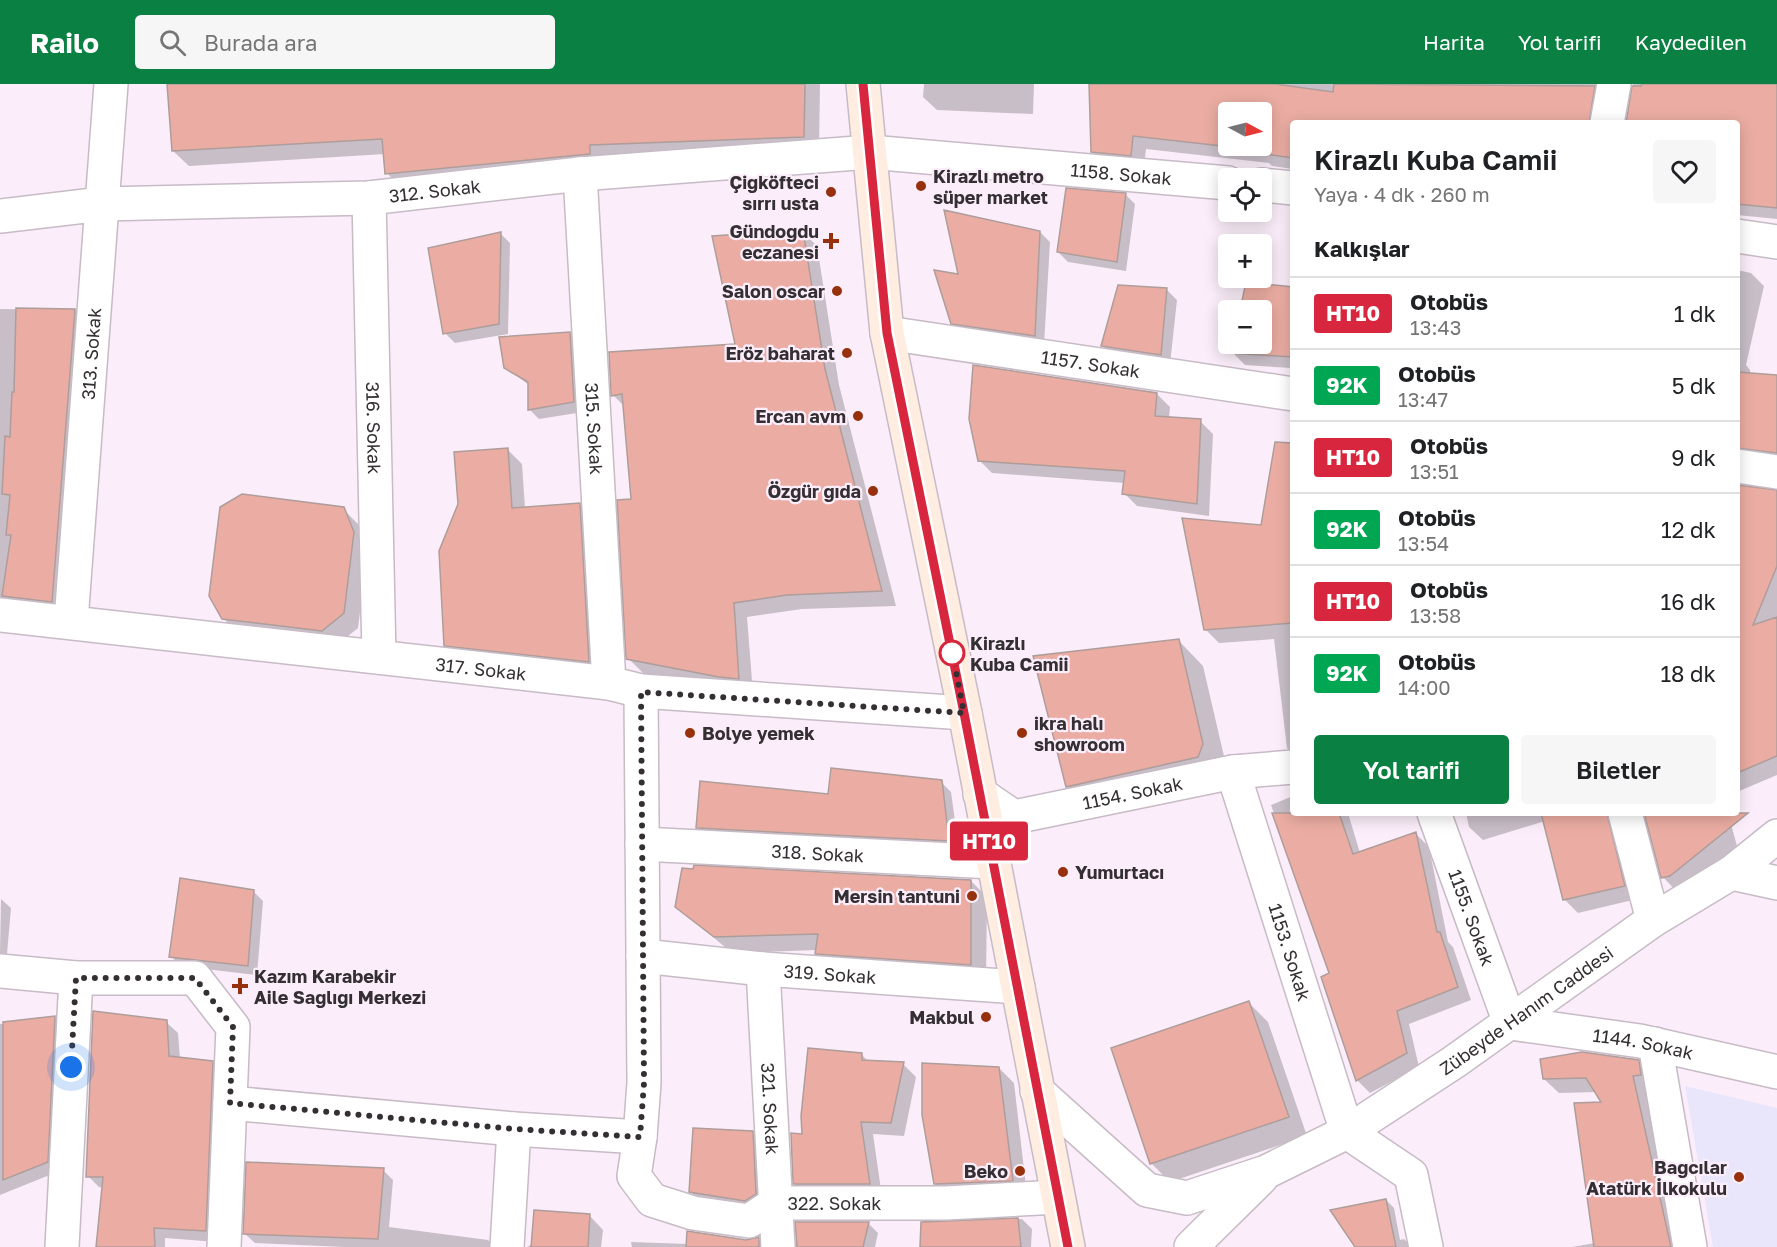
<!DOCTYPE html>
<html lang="tr">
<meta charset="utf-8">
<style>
:root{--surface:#fff;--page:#f6f6f6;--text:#202124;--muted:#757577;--line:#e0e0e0;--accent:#0b8043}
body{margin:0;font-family:"Golos Text",sans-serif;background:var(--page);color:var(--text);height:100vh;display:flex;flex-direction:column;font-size:22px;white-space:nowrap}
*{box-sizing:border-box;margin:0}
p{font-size:20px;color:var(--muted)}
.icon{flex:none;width:33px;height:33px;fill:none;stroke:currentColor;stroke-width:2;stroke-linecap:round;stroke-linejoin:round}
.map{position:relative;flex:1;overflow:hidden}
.drawer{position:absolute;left:1290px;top:36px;width:450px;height:696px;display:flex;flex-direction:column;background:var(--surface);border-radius:6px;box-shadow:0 3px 15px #0003}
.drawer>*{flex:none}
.badge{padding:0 12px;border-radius:4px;font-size:21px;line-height:39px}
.needle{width:39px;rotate:97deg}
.tools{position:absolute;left:1218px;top:18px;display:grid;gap:12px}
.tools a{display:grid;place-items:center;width:54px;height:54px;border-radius:6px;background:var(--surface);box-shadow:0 3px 15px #0003;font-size:30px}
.you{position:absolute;width:30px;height:30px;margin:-15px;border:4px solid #fff;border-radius:50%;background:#1a73e8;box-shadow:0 0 0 9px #1a73e833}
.map>.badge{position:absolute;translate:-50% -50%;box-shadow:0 0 0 3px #fff}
h2{padding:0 24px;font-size:22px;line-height:54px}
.round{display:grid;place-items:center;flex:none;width:63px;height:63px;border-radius:6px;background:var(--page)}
.summary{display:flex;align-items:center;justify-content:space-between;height:102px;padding:0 24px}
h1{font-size:28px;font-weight:600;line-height:45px}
.primary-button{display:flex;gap:12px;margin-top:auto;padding:12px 24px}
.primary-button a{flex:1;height:69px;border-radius:6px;background:var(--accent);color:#fff;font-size:24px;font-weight:600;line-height:69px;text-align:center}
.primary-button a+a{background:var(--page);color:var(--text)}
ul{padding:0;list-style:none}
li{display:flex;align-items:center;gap:18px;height:72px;padding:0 24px;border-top:2px solid var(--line)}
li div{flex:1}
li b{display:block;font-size:22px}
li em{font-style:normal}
li .badge{min-width:66px;font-weight:700;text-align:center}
header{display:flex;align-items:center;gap:36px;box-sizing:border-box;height:84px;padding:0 30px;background:var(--accent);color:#fff}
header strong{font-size:28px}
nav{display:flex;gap:33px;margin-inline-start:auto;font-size:21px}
.search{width:420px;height:54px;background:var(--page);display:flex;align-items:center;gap:15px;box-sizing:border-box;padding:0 21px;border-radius:6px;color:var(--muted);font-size:22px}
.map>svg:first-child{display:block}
.education{fill:#e9e6fc}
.shadow{fill:#0003;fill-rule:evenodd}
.building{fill:#ebada3;stroke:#ae9d9a;stroke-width:1.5;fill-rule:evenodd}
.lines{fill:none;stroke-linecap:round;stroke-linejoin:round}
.minor-casing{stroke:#c7bbc6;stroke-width:36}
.secondary-casing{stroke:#c7bbc6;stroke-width:36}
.minor{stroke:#fff;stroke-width:33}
.secondary{stroke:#feede0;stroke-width:33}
.line-casing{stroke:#fff;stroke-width:14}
.line{stroke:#d7263d;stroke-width:9}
.walk{stroke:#342f33;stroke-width:6;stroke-dasharray:0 10.8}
.poi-dot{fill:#97300d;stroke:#fbeefa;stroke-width:2}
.stop-dot{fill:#fff;stroke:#d7263d;stroke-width:3}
.labels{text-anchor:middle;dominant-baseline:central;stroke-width:4.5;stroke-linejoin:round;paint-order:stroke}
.street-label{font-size:18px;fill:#342f33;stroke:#fbeefa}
.poi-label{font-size:18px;font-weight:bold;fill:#342f33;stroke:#fbeefa;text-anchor:end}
.stop-label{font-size:18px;font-weight:bold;fill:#342f33;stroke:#fbeefa;text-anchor:start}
</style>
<header>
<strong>Railo</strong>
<div class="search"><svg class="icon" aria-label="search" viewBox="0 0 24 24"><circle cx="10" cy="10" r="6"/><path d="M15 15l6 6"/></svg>Burada ara</div>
<nav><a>Harita</a><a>Yol tarifi</a><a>Kaydedilen</a></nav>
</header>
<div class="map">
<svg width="1777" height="1163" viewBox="0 0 1777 1163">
<rect width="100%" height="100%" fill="#fbeefa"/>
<!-- education -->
<path class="education" d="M1685,1002l92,22v139h-64z"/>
<!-- shadow -->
<path class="shadow" d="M169,0h651l-1,68 -417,37 -15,-16 -2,-19 -196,12 -16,-15z
M924,0h110l-1,30 -96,-4 -14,-13z
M1090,0h524l-9,39h-312v46l-21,-3 -3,-3 -123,-14 -2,19 -38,-3 -14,-13zM1228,28h34v34h-34z
M1633,0h144v135l-40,-4v-92h-110z
M1125,110l10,10 -9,67 -58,-9 -10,-10z
M802,147l15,15 22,139 57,221 -94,3 -55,8 6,76 -110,-20 -15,-15 5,-158 -9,-94 -11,-11 123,-49z
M1040,148l10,10 -6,103 -82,-12 -10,-10 8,-47z
M500,149l10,10 -2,91 -53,9 -10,-10z
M1737,186l14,3 13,13 -18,79 4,5v4l27,3v87l-40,4z
M1248,199l45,6v88l-3,-3 1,-6 -46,-3 -13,-13 2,-8h28v-34h-21z
M1167,206l10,10 -7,64 -58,-8 -9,-10z
M0,225l75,1 10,10 -24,291 -61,-5z
M570,249l10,10 3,69 -44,7 -10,-10 1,-23 -24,-19z
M1157,310l13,13 -1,11 31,3 13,13 -4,82 -72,-10 -13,-13 1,-10 -133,-10 -13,-13z
M508,366l14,14 3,44 54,-4 14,14 9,157 -142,-16 -15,-14z
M1293,368v302l-6,-6 -13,-109 -55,4 -14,-14 57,-103z
M1777,406v285l-40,17v-293z
M343,425l15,15 10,24 -10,80 -21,17 -99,-12 -15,-15z
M1179,557l24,25 24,103 -135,42 -25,-25z
M941,698l10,10 8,58 -251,-13 -10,-10 132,-32z
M1293,712v17h55l12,40 56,-19 13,13 19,95 5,5 18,53 -62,24 10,43 -49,26 -13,-13 -26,-107 -60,-168z
M1466,729h159l12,86 -59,14 -14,-14 -19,-78 -62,19 -14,-13z
M1644,729h84l9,33 -54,43 -7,2 -13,-14z
M971,797l16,16 -1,83 -153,-11 -16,-16v-3l-85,3 -56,-47z
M253,807l10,10 -6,74 -77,-9 -9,-10z
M1,815l10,9 -4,46 -7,-1z
M1249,919l19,19 39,114 -137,46 -19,-19z
M55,933l10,10 -8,145 -57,23v-171z
M166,938l12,11 2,25 32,4 12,12 -7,168 -52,-4v9h-68l7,-59 -5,-1 -11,-11z
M862,971l7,7 34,2 13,13 -12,59 -31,-2 9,63h-74l-13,-13z
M1638,977l15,15 2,13 -9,1 36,157h-110l23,-4 9,-140 -7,-11 -38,1 -15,-14z
M999,984l15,15 13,112 -77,3 -15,-14z
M752,1049l10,10 4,61 -11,7 -54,-9 -10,-10z
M383,1086l10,10 -4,47 99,13 7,7h-151l-89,-4 -10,-9z
M1386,1116l8,8 6,32 4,-1 8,8h-55z
M589,1131l14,15 -2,17h-74z
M1022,1135l10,10 -1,18h-109v-24z
M868,1139l10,10 -3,14h-77z
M758,1155l9,8h-135l-1,-5 57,2z"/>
<!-- building -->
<path class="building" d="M167,0h638l-1,53 -214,8v9l-205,20 -3,-35 -210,12z
M1089,0h186l58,8 1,-8 261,2 -6,37h-296v35l-36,-5 1,-3 -125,-14 -2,20 -40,-4zM1228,28h34v34h-34z
M1642,0h135v124l-40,-4v-81h-111l6,-37h9z
M1066,104l60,5 -9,69 -60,-10z
M944,126l96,21 -5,105 -84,-12 -17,-54 24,4z
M803,146l22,139 57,222 -95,4 -53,8 5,76 -20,-2 -93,-18 -9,-159 14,-1 -9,-105 -11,2 -2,-44 126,-8 -23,-108z
M501,148l-2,92 -56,10 -15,-86z
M1246,198l47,5v70l-63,-4 2,-9h30v-34h-22z
M1118,201l49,3 -6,67 -60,-9z
M16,224l59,1 -23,293 -50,-6 9,-61h-5l4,-40 -8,-1 3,-58 5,1 2,-45h2z
M570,248l4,70 -46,8v-28l-24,-14 -5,-31z
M973,281l184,28 -2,23 46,3 -4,85 -75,-10 3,-23 -147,-10 -9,-42z
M1737,288l40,3v78l-40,-5z
M1275,358l18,1v180l-89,7 -22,-112 79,7z
M508,364l4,60 68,-5 9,159 -145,-16 -5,-95 19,-47 -4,-52z
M1737,401l40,5v76l-24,59 24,-8v139l-40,17z
M242,410l102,13 10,25 -10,81 -22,18 -100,-12 -13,-23 11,-89z
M1179,555l24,105 -5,13 -132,30 -33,-131z
M831,684l111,12 7,61 -253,-13 4,-47 128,13z
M1272,729h67l14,41 63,-22 21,100h3l18,55 -61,24 10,42 -51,28 -35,-104 8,-4z
M1541,729h66l18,73 -62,14z
M1644,729h104l-78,63 -9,2z
M694,781l277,15v85l-156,-11 3,-20 -104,3 -39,-30 7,-39 11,1z
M180,794l74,12 -6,76 -79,-9z
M1249,917l40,116 -139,47 -39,-116z
M93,927l74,9 2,36 44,5 -7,170 -52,-3 1,19h-59l7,-70h-17z
M55,932l-7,146 -45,18v-158z
M808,964l54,5v7l42,2 -13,61 -30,-1 9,62h-77l-2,-51 11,1 -1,-18z
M1582,968l57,8 2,15 -8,1 38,171h-77l-20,-144 27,-1 -15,-24 -43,1 -3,-20z
M922,979l77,4 14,114 -79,3 -12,-69z
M693,1044l60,3 3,63 -11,7 -56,-9z
M246,1078l138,6 -6,71 -135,-5z
M1386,1115l10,48h-41l-25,-37z
M534,1126l56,4 -2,33h-57z
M1018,1134l3,29h-101l1,-25z
M795,1138h74l-6,25h-66z
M687,1147l59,9 13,-3v10h-73z"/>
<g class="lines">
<defs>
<g id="minor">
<path d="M1607,39l7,-39"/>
<path id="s1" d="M580,90l29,509"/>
<path d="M1262,101l31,3"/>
<path id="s2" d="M369,114l10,459"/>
<path id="s3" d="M0,132l102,-12 267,-6 211,-24 290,-22 358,31"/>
<path d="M1737,152l40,6"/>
<path id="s4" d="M887,249l406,61"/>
<path d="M1737,382l40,6"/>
<path id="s5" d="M0,531l609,68 32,8 324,22"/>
<path id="s6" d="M71,537l40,-537"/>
<path id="s7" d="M1233,688l114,360 64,43 15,72"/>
<path id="s8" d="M980,710l34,23 219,-45 60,-5"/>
<path id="s9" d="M1434,729l76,210 130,18 137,31"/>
<path d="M1625,729l28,107"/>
<path id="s10" d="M642,760l351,18"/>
<path d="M1731,789l46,10"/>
<path id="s11" d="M643,872l120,13 255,18"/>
<path id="s12" d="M763,885l15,278"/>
<path d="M0,887l76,7h119l38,49 -9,220"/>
<path d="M1655,960l35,203"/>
<path id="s13" d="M1037,1007l110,99 40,8 79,-26 81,-40 107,-70 199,-142 78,-47 46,-37"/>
<path d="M230,1019l284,26 126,8 4,-54 -3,-392"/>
<path id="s14" d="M640,1053l-6,39 18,24 41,13 56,8 27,-18h170l112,-6"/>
<path d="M62,1163l14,-269"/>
<path d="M507,1163l7,-118"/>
<path d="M1191,1163l70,-69"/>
</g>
<path id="secondary" d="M863,0l24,249 78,380 103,534"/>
</defs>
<!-- minor casing -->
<use href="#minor" class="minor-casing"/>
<!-- secondary casing -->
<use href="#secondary" class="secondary-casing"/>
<!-- minor -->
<use href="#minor" class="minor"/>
<!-- secondary -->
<use href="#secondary" class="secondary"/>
</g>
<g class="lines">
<defs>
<path id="line" d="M863,0l24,249 77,380 104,534"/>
</defs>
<!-- line casing -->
<use href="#line" class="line-casing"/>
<!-- line -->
<use href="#line" class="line"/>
<!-- walk -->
<path class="walk" d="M71,983l5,-89h119l38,49 -3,76 284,26 126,8 4,-54 -3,-391 323,21 -13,-67 1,7"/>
</g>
<!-- markers -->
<g class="poi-dot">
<circle cx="921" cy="102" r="6"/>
<circle cx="831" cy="108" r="6"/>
<path d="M828 148h6v6h6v6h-6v6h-6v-6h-6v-6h6z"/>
<circle cx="837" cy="207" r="6"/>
<circle cx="847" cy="269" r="6"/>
<circle cx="858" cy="332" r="6"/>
<circle cx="873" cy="407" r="6"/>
<circle cx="690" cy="649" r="6"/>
<circle cx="1022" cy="649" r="6"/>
<circle cx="1063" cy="788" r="6"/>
<circle cx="972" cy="812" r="6"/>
<path d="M237 893h6v6h6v6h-6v6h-6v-6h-6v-6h6z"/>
<circle cx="986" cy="933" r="6"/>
<circle cx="1020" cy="1087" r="6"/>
<circle cx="1739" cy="1093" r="6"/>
</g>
<circle class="stop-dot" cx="952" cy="569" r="12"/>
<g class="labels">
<!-- street labels -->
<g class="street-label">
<text stroke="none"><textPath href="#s3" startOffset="1125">1158. Sokak</textPath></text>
<text stroke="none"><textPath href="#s3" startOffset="436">312. Sokak</textPath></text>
<text stroke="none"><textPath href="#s6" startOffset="268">313. Sokak</textPath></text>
<text stroke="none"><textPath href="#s4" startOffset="206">1157. Sokak</textPath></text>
<text stroke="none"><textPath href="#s2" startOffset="230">316. Sokak</textPath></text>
<text stroke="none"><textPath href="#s1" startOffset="255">315. Sokak</textPath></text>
<text stroke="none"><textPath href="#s5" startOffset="484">317. Sokak</textPath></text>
<text stroke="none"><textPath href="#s8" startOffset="162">1154. Sokak</textPath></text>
<text stroke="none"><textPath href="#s10" startOffset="176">318. Sokak</textPath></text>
<text stroke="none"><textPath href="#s9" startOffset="111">1155. Sokak</textPath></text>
<text stroke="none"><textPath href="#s7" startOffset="189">1153. Sokak</textPath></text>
<text stroke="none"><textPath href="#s11" startOffset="188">319. Sokak</textPath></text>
<text stroke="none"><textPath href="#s13" startOffset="579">Zübeyde Hanım Caddesi</textPath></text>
<text stroke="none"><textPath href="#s9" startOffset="358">1144. Sokak</textPath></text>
<text stroke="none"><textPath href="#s12" startOffset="140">321. Sokak</textPath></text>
<text stroke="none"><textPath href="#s14" startOffset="260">322. Sokak</textPath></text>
</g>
<!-- poi labels -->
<g class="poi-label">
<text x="933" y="92" text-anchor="start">Kirazlı metro<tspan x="933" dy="21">süper market</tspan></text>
<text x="819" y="98">Çiğköfteci<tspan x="819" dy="21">sırrı usta</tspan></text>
<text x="819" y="147">Gündoğdu<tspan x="819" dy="21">eczanesi</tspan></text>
<text x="825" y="207">Salon oscar</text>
<text x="835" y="269">Eröz baharat</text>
<text x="846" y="332">Ercan avm</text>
<text x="861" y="407">Özgür gıda</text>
<text x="1034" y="639" text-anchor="start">ikra halı<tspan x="1034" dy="21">showroom</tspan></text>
<text x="702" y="649" text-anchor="start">Bolye yemek</text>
<text x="1075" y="788" text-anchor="start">Yumurtacı</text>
<text x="960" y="812">Mersin tantuni</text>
<text x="254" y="892" text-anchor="start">Kazım Karabekir<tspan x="254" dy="21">Aile Sağlığı Merkezi</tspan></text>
<text x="974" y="933">Makbul</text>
<text x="1727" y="1083">Bağcılar<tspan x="1727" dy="21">Atatürk İlkokulu</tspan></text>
<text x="1008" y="1087">Beko</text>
</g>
<!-- stop labels -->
<g class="stop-label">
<text x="970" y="559">Kirazlı<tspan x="970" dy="21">Kuba Camii</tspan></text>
</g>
</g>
</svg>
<div class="tools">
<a><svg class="needle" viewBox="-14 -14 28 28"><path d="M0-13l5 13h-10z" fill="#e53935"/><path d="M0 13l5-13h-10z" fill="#757577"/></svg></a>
<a><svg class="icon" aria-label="locate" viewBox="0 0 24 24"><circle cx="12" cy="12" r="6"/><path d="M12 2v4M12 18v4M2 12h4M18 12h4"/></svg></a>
<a>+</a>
<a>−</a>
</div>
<div class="you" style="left:71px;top:983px"></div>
<b class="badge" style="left:989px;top:757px;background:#d7263d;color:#fff">HT10</b>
<section class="drawer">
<div class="summary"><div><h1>Kirazlı Kuba Camii</h1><p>Yaya · 4 dk · 260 m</p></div><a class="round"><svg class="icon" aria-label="heart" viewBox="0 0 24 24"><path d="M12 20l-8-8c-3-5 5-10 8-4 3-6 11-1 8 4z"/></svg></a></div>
<h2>Kalkışlar</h2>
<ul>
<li><span class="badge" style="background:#d7263d;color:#fff">HT10</span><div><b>Otobüs</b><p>13:43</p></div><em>1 dk</em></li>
<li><span class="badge" style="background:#00a651;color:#fff">92K</span><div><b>Otobüs</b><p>13:47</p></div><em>5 dk</em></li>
<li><span class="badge" style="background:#d7263d;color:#fff">HT10</span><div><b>Otobüs</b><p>13:51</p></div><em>9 dk</em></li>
<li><span class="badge" style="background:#00a651;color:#fff">92K</span><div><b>Otobüs</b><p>13:54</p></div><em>12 dk</em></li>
<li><span class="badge" style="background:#d7263d;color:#fff">HT10</span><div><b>Otobüs</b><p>13:58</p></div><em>16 dk</em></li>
<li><span class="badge" style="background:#00a651;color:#fff">92K</span><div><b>Otobüs</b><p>14:00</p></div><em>18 dk</em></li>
</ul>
<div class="primary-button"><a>Yol tarifi</a><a>Biletler</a></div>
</section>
</div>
